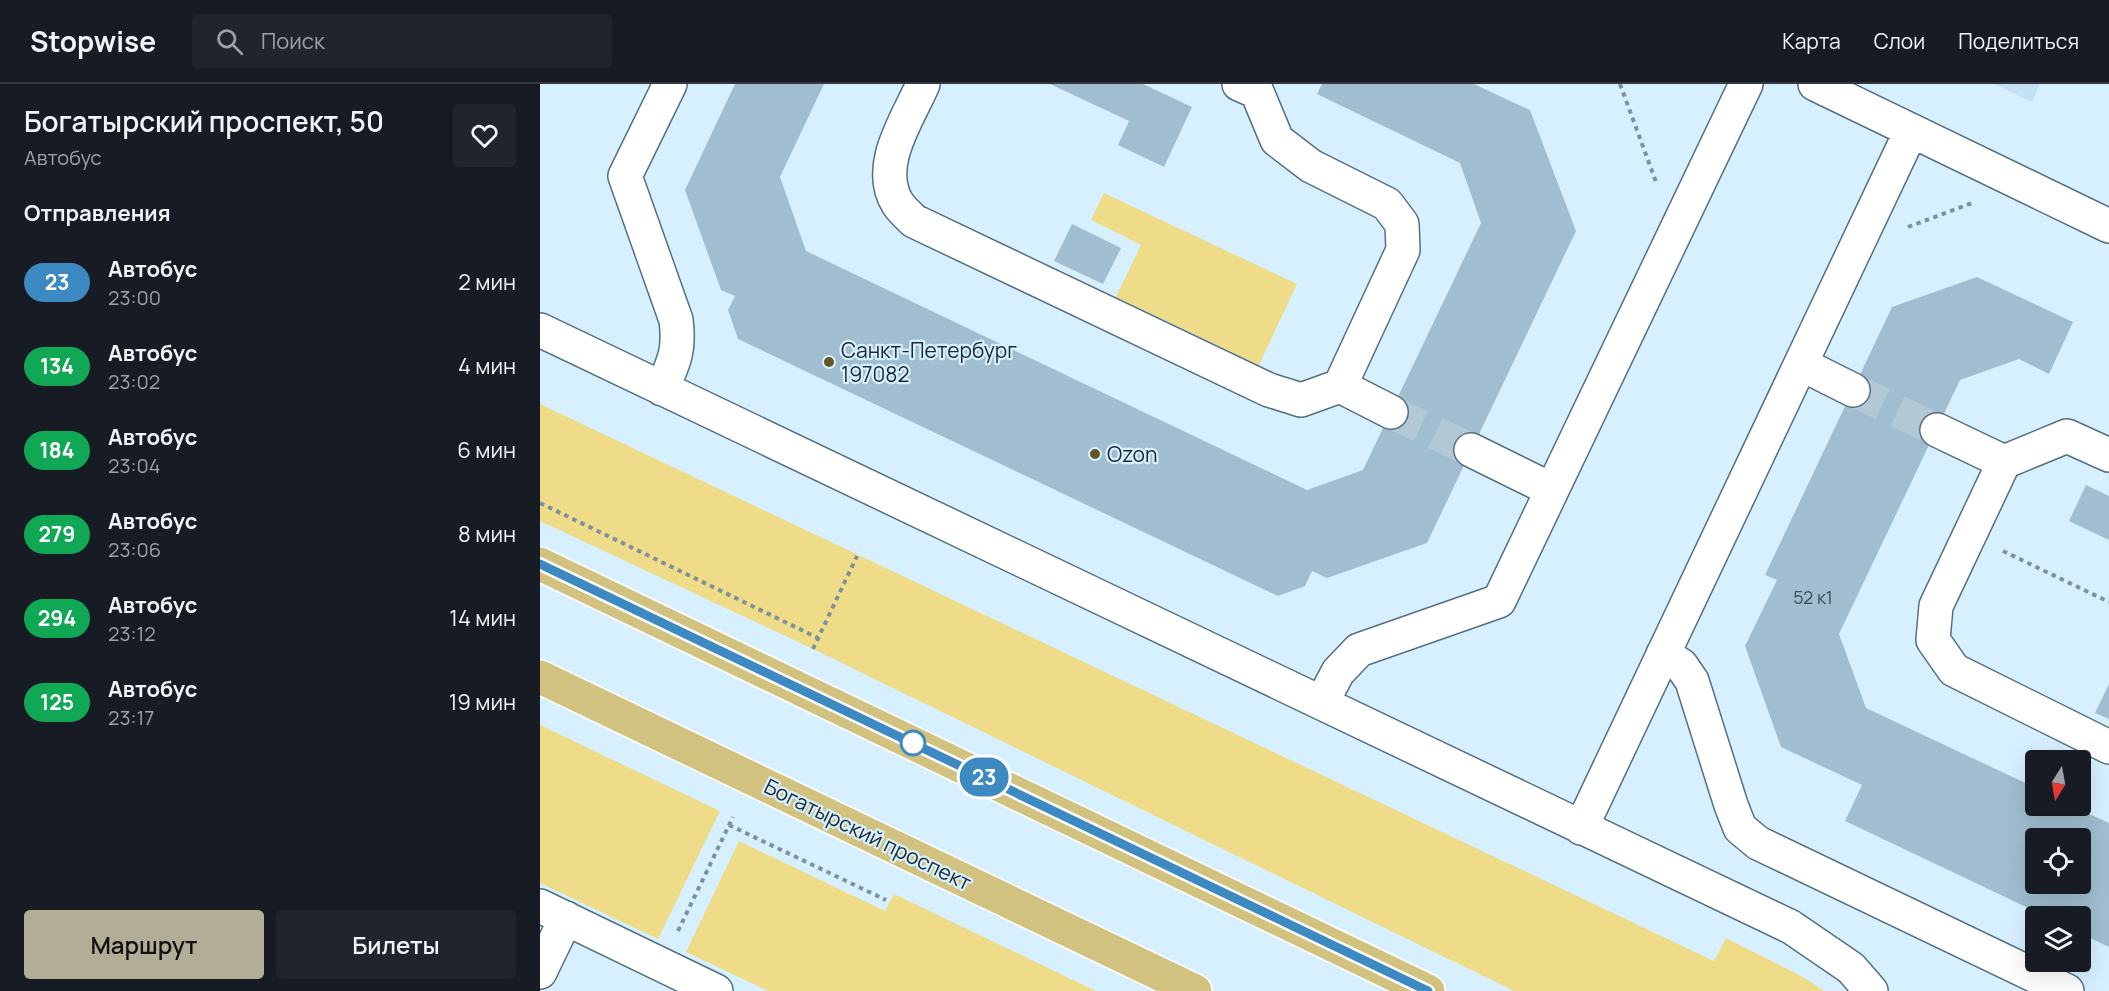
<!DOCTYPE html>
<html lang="ru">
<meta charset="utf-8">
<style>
:root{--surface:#171b24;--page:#20242c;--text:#f1f3f6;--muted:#9ea1a6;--line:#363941;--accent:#b1ad97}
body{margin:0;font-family:Manrope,sans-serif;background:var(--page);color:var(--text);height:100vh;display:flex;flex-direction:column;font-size:22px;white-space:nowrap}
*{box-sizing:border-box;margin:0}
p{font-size:20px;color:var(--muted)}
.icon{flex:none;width:33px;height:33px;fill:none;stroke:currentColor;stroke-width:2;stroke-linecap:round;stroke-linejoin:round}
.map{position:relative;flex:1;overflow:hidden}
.side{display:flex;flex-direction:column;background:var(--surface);width:540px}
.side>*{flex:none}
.badge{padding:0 12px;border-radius:20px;font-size:21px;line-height:39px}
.needle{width:39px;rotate:191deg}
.controls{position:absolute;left:1485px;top:666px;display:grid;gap:12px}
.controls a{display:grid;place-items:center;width:66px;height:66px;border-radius:6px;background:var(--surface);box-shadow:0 6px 24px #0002;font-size:30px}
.map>.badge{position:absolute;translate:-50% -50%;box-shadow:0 0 0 3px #fff}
h2{padding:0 24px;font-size:22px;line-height:54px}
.round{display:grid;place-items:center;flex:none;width:63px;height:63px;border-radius:6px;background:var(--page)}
.summary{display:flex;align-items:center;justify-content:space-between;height:102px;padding:0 24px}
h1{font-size:28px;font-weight:600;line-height:45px}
.action{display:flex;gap:12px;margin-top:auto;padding:12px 24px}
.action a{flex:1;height:69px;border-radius:6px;background:var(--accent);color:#111;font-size:24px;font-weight:600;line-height:69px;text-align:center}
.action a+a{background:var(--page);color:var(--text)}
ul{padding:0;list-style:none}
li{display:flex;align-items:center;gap:18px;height:84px;padding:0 24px}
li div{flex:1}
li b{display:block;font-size:22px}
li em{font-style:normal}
li .badge{min-width:66px;font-weight:700;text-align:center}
header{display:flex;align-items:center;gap:36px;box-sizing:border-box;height:84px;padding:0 30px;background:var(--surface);border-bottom:2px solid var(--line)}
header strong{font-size:28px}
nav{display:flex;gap:33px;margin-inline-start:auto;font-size:21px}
.search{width:420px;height:54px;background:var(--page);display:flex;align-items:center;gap:15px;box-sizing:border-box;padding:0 21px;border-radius:6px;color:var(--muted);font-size:22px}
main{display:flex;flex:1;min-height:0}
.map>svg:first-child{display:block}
.built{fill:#c4e1f4}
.green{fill:#efdc89}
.building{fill:#a0bed0;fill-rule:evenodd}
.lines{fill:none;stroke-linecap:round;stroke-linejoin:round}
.minor-tunnel{stroke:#b2c8d6;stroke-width:33;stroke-dasharray:33 16;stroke-linecap:butt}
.minor-casing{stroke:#547080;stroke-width:36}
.major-casing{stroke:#fff;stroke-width:36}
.path{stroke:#7f919d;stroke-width:4;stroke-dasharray:4.5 4.5;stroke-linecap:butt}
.minor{stroke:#fff;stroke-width:33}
.major{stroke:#d1c37f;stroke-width:33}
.line-casing{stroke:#fff;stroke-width:14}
.line{stroke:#3d8ac2;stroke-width:9}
.poi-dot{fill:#625723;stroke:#d7f0ff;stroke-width:2}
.stop-dot{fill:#fff;stroke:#3d8ac2;stroke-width:3}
.labels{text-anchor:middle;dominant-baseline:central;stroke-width:4.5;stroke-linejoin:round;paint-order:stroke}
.number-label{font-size:18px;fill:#3e4e58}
.poi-label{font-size:21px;fill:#1d2930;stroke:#d7f0ff;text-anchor:start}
.street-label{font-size:21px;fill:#1d2930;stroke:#d7f0ff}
</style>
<header>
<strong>Stopwise</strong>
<div class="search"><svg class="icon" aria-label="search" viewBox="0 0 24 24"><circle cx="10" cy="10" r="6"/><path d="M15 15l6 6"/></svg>Поиск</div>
<nav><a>Карта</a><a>Слои</a><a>Поделиться</a></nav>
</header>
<main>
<section class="side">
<div class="summary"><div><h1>Богатырский проспект, 50</h1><p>Автобус</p></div><a class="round"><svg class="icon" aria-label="heart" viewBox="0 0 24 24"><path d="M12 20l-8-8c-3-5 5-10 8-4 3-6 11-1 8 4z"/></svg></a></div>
<h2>Отправления</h2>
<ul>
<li><span class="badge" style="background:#3d8ac2;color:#fff">23</span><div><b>Автобус</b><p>23:00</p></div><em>2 мин</em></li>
<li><span class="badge" style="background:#10a855;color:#fff">134</span><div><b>Автобус</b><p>23:02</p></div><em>4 мин</em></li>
<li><span class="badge" style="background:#10a855;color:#fff">184</span><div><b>Автобус</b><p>23:04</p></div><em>6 мин</em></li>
<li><span class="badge" style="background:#10a855;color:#fff">279</span><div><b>Автобус</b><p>23:06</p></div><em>8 мин</em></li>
<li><span class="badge" style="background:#10a855;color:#fff">294</span><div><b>Автобус</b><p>23:12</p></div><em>14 мин</em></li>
<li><span class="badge" style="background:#10a855;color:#fff">125</span><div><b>Автобус</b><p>23:17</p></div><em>19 мин</em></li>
</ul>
<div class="action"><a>Маршрут</a><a>Билеты</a></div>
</section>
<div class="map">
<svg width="1569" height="907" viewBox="0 0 1569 907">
<rect width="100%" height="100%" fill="#d7f0ff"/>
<!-- built -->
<path class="built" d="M1454,0h46l-8,18z"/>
<!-- green -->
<path class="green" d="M564,109l193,91 -38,81 -143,-68 25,-52 -50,-25z
M0,320l1174,557 12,-23 79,40 19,13h-310l-701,-342 -273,-128z
M0,641l180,86 -62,128 -118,-56z
M199,757l146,70 9,-17 202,97h-328l-82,-39z"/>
<!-- building -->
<path class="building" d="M195,0h89l-44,93 26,74 501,239 56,-20 118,-247 -21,-60 -143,-69 5,-10h152l56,26 46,121 -149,312 -100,35 -15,-7 -7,15 -27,10 -540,-257 -10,-29 7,-14 -14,-6 -36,-100z
M510,0h93l49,23 -28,60 -46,-22 11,-24z
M532,140l49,24 -18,36 -49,-23z
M1437,193l96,45 -24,52 -30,-15 -59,21 -121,254 27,74 170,80v18h36l37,17v124l-29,-14v-17h-35l-200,-95 17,-36 -81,-38 -36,-101 32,-66 -12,-5 127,-268zM1496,754h44v46h-44z
M1546,401l23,11v44l-40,-19z
M1569,600v35l-14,-6z"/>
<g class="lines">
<!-- minor-tunnel -->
<path class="minor-tunnel" d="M1313,306l84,40
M851,328l80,38"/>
<defs>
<path id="minor" d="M383,0c-15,35 -49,82 -25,120 4,6 11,12 16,17l355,169 32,10 39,-14 63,-136 -1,-26 -15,-20 -76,-38 -34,-26 -20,-48 -18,-8
M1275,0l294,142
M0,246l1251,597 60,41 20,23
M1261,280l52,26
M800,302l51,26
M122,305c12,-27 18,-39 14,-69l-51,-144 45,-92
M1397,346l67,32
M931,366l81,40
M1569,371l-42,-19 -63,26 -68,144 -3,34 21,30 155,77
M1123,570l18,11 11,16 39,124 9,23 18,15 309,148
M782,618l16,-30 21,-22 140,-49 247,-517
M1041,744l330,-697
M0,822l176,85
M0,888l26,-54"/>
<path id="major" d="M0,480l888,427
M0,593l655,314"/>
</defs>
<!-- minor casing -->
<use href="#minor" class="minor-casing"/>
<!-- major casing -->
<use href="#major" class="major-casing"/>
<!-- path -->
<path class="path" d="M1080,0l36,98
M1368,143l64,-24
M0,419l278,135
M1463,467l106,51
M273,565l44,-93
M189,741l157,75
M138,847l55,-114"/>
<!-- minor -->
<use href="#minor" class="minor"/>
<!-- major -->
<use href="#major" class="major"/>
</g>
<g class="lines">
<defs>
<path id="line" d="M0,480l888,427"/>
</defs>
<!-- line casing -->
<use href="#line" class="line-casing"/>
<!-- line -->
<use href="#line" class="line"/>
</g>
<!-- markers -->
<g class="poi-dot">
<circle cx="289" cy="278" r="6"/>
<circle cx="555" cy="370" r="6"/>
</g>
<circle class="stop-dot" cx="373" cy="659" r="12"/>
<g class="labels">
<!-- number labels -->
<g class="number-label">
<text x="1273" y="513">52 к1</text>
</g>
<!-- poi labels -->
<g class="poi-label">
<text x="301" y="266">Санкт-Петербург<tspan x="301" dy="24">197082</tspan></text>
<text x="567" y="370">Ozon</text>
</g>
<!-- street labels -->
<g class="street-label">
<text transform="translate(328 750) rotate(26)">Богатырский проспект</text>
</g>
</g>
</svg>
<div class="controls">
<a><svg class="needle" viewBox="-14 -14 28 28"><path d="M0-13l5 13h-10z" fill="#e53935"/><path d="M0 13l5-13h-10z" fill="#9ea1a6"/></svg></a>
<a><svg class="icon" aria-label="locate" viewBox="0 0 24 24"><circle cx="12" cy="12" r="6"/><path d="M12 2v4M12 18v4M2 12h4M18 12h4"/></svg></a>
<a><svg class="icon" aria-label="layers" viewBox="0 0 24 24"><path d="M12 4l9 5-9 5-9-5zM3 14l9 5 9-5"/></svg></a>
</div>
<b class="badge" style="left:444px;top:693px;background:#3d8ac2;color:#fff">23</b>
</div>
</main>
